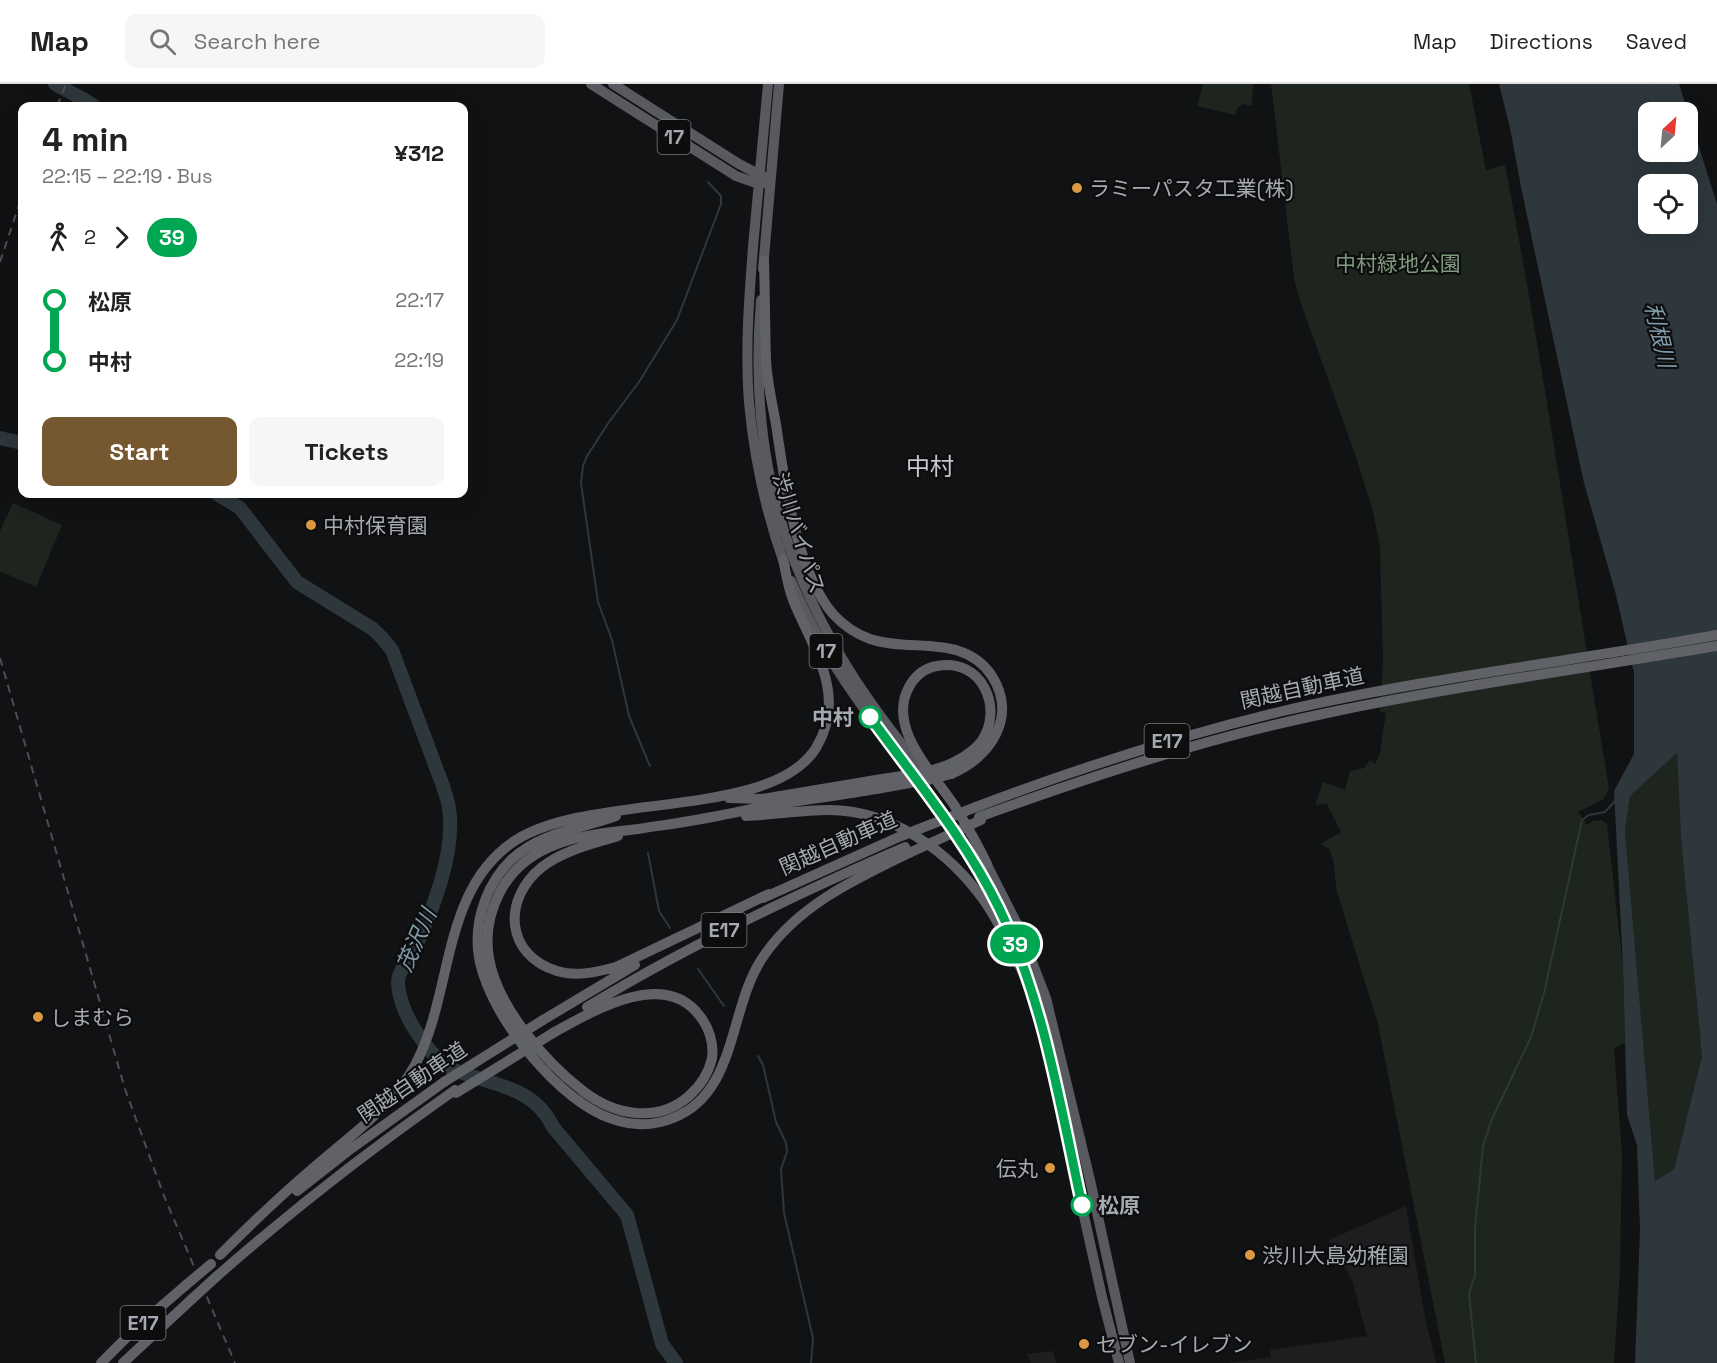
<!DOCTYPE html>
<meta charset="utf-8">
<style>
:root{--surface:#fff;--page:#f6f6f6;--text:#222;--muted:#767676;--line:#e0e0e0;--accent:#755730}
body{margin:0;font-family:"Space Grotesk","Noto Sans JP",sans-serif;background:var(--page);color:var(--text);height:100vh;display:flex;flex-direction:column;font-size:22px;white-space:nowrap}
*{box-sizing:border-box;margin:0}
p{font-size:20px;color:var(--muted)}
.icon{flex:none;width:33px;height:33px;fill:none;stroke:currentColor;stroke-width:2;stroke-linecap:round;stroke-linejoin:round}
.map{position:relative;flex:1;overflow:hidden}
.side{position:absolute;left:18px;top:18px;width:450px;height:396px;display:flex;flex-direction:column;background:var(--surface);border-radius:12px;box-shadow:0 6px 24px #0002}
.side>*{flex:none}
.badge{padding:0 12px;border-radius:20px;font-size:21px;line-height:39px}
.needle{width:39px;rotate:26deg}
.buttons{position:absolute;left:1638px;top:18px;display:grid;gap:12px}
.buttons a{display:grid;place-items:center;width:60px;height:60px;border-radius:12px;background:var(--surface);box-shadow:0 6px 24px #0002;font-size:30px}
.map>.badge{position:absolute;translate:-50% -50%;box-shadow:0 0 0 3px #fff}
.legs{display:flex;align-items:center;gap:9px;height:66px;padding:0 24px;font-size:20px}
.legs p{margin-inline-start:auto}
.overview{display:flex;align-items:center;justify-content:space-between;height:102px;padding:0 24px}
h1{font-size:33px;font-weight:700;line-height:45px}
.primary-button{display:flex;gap:12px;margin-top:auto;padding:12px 24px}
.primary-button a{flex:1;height:69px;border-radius:12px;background:var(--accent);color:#fff;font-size:24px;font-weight:700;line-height:69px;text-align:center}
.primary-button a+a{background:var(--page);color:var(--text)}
ul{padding:0 24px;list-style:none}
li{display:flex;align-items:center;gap:21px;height:60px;font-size:22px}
li i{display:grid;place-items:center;width:9px;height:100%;margin:0 8px;background:currentColor}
li i::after{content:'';width:15px;height:15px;margin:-8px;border:4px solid;border-radius:50%;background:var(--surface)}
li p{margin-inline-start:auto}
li:first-child i{background:linear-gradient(#0000 50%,currentColor 0)}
li:last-child i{background:linear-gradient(currentColor 50%,#0000 0)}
header{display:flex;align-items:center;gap:36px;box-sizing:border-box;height:84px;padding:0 30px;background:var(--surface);border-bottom:2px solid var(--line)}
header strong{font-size:28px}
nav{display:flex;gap:33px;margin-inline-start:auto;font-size:21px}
.search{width:420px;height:54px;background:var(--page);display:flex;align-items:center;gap:15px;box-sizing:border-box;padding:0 21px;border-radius:12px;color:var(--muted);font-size:22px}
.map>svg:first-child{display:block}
.built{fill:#1e1e20}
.green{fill:#1e251f}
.water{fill:#2e373c;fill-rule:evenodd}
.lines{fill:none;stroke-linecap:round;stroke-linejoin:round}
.stream{stroke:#2e373c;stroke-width:2}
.river{stroke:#2e373c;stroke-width:14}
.trunk{stroke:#585a5f;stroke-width:10}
.motorway{stroke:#606268;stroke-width:10}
.rail{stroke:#4c4e52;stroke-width:2;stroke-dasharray:8 6;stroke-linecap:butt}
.motorway-bridge{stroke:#606268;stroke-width:10}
.line-1-casing{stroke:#fff;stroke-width:14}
.line-1{stroke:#00a651;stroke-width:9}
.poi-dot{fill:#db9841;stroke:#0d0d0e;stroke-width:2}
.stop-1-dot{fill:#fff;stroke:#00a651;stroke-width:3}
.labels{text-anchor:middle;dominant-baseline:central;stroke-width:4.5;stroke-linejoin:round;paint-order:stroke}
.shield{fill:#0d0d0e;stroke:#777b81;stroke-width:1.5}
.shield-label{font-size:20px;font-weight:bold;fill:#a5aab2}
.poi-label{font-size:21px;fill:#a5aab2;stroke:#0d0d0e;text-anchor:start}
.park-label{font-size:21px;fill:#7f9b7e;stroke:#0d0d0e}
.street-label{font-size:21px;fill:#a5aab2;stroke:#0d0d0e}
.stop-label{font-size:21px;font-weight:bold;fill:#a5aab2;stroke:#0d0d0e;text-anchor:end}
.water-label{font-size:22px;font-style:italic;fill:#7f9aa9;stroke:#0d0d0e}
.quarter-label{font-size:24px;fill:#c5c8ce;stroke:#0d0d0e}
</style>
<header>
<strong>Map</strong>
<div class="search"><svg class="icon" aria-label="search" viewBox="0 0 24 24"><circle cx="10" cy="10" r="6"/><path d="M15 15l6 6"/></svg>Search here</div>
<nav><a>Map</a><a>Directions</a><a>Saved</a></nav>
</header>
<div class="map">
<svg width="1717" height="1279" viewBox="0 0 1717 1279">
<rect width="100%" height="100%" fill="#111213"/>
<!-- built -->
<path class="built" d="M1406,1122l19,111 11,46h-209l44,-6 -1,-7 97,-14 -15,-56 -23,-40z
M1053,1267l3,12h-25l-4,-9z"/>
<!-- green -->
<path class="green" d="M1203,0h50l-1,22 -9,-2 -6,4 -2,7 -38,-9z
M1271,0h198l17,86 19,-5c40,207 69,415 104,623l-5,11 -26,13 9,13 5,-4 10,-1 5,4 16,142 2,77 -11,5 8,106 -2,118 -6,91h-169l-67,-339 -41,-132 -4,-33 -4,-10 -9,-5 21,-12 -14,-28 -12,1 8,-23 22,8 5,-19 14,-3 6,-8 5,4 5,-11 6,-40 -6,-1 3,-51 -3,-113 -7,-37 -18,-57 -55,-153 -6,-23z
M13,419l49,22 -26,62 -36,-16v-40z
M1677,669l4,86 21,217 -28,113 -19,12 -30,-351 5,-34z"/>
<!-- water -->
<path class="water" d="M1499,0h180l38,120v1159h-82l5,-133 -3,-85 -10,-30 -4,-149 -9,-175 20,-37v-81l-19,-82 -31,-108 -62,-291 -12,-64zM1648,28h40v40h-40zM1648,100h40v40h-40zM1677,669l4,86 21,217 -28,113 -19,12 -30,-351 5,-34z"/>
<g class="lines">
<!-- stream -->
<path class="stream" d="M650,682l-21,-50 -17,-76 -14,-38 -17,-119 2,-17 4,-10 22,-34 30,-40 38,-62 44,-116v-8l-13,-14
M648,769l11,58 11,17
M698,885l26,37
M758,972l5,9 13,57 10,21 1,9 -6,17 3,44 29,125 -2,25
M1476,1279l-7,-70 6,-17v-48l8,-82 9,-27 39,-82 13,-44 38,-173 7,-5 16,-3 10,-11"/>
<!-- river -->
<path class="river" d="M55,0l28,15 11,7
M0,354l22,5
M217,410l23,14 57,74 76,47 10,10 9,11 51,136c2,7 5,14 6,22 7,44 -17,105 -36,144 -4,8 -11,15 -14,24 -3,9 2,26 6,35 7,17 29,49 45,57 37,17 83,16 103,59l74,88 35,129 14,19"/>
<!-- trunk -->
<path class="trunk" d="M591,0l145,92 23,8 6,-1
M613,0l126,80 25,13
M768,0c-5,54 -10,109 -15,163 -4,52 -8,103 -4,155 5,56 17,111 36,164
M763,185l16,-185
M761,216c-11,130 12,241 79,355 25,43 57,83 87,122
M791,497c17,39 37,77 62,112 28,41 61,80 90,121 31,44 56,91 76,141
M983,773l36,71 27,70 44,182 40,183
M1030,900l10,34 62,279 17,66"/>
<!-- motorway -->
<path class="motorway" d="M764,176c1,34 1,67 2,100 1,21 6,43 10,64 8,55 20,147 57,190 10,11 23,20 37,25 41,14 94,-6 122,37 26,41 -2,82 -41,98
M948,681c12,-6 24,-12 33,-23 24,-34 0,-85 -44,-76 -12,2 -22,10 -28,21 -23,42 26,88 47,121 11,18 22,37 31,56
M729,714l33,1 114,-19
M976,723c100,-38 202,-71 307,-96 143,-33 290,-50 434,-76
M616,732c-36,13 -75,16 -104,43 -24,23 -37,58 -34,91 5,57 73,142 124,165 22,10 48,13 71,3 65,-25 55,-110 90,-161 34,-51 92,-78 146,-104
M746,732c28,-1 55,-6 83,-6 63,0 121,42 156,92 19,28 32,60 47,89
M979,733c115,-42 229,-79 348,-104 129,-27 260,-45 390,-67
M618,752c-25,8 -54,14 -76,31 -40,32 -37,88 15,104 19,6 40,1 59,-4l153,-73
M763,814l138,-62
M587,923c102,-62 209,-113 318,-160
M543,936l92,-55
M553,949c38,-21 110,-65 146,-18 10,12 15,28 13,43 -3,14 -12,28 -23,38 -32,28 -75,19 -106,-5 -38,-29 -86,-85 -94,-133 -4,-23 0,-44 10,-64 27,-54 85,-59 139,-65 25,-4 50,-7 74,-12 19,-3 37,-8 55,-11 36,-6 73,-11 109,-17
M297,1107l51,-40 96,-69
M220,1171c30,-30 60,-59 92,-86 36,-32 80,-61 103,-104 39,-72 25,-176 101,-225 76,-48 255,-20 300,-92 32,-53 -3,-99 -23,-148 -5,-13 -7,-27 -10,-41
M216,1193c76,-67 156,-129 239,-187
M101,1279l34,-34 51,-44
M123,1279l70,-65"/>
<!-- rail -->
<path class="rail" d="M57,22l9,-22
M0,178l22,-66
M0,574l125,431 39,107 71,167"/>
<!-- motorway-bridge -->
<path class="motorway-bridge" d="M876,696l51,-8 21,-7
M876,705l56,-10 19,-5
M901,752l75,-29
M909,769l72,-33
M444,998l99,-62
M456,1009l97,-60
M186,1201l25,-21
M193,1214l23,-21"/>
</g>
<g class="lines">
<defs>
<path id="line-1" d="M870,633c45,62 95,121 129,191 45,93 61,197 83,297"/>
</defs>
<!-- line-1 casing -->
<use href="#line-1" class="line-1-casing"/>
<!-- line-1 -->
<use href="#line-1" class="line-1"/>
</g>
<!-- markers -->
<g class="poi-dot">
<circle cx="1077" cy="104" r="6"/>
<circle cx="311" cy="441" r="6"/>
<circle cx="38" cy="933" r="6"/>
<circle cx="1050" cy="1084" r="6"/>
<circle cx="1250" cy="1171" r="6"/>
<circle cx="1084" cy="1260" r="6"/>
</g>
<g class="stop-1-dot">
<circle cx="870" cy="633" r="10"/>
<circle cx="1082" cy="1121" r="10"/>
</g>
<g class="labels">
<!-- shield labels -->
<g class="shield">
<rect x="657.5" y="36" width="33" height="34" rx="4.5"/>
<rect x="809.5" y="550" width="33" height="34" rx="4.5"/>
<rect x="1144.5" y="640" width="45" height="34" rx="4.5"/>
<rect x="701.5" y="829" width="45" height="34" rx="4.5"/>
<rect x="120.5" y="1222" width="45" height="34" rx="4.5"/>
</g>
<g class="shield-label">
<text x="674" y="53">17</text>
<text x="826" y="567">17</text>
<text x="1167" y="657">E17</text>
<text x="724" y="846">E17</text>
<text x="143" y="1239">E17</text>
</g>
<!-- poi labels -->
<g class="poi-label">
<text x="1089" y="104">ラミーパスタ工業(株)</text>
<text x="323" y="441">中村保育園</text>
<text x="50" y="933">しまむら</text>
<text x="1038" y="1084" text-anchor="end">伝丸</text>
<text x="1262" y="1171">渋川大島幼稚園</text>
<text x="1096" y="1260">セブン-イレブン</text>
</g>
<!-- park labels -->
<g class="park-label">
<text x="1398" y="179">中村緑地公園</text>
</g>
<!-- street labels -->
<g class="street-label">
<text transform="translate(799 449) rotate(72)">渋川バイパス</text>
<text transform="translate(1302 604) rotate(-12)">関越自動車道</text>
<text transform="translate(838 759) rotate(-24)">関越自動車道</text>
<text transform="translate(412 998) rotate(-34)">関越自動車道</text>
</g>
<!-- stop labels -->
<g class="stop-label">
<text x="854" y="633">中村</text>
<text x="1098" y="1121" text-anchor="start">松原</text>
</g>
<!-- water labels -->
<g class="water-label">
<text transform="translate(1660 251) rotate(77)">利根川</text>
<text transform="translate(416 856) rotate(-66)">茂沢川</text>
</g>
<!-- quarter labels -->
<g class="quarter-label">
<text x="930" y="382">中村</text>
</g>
</g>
</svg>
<div class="buttons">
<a><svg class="needle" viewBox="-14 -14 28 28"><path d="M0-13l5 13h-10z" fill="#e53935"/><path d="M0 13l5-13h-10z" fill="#767676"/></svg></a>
<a><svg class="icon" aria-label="locate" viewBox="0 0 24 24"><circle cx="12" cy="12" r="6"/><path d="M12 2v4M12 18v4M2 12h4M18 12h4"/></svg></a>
</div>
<b class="badge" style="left:1015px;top:860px;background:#00a651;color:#fff">39</b>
<section class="side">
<div class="overview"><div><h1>4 min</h1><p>22:15 – 22:19 · Bus</p></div><b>¥312</b></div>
<div class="legs"><svg class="icon" aria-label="walk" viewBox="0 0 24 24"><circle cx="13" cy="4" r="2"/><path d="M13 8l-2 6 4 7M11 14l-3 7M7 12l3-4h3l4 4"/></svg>2<svg class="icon" aria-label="forward" viewBox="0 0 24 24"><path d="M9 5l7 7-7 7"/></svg><b class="badge" style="background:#00a651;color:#fff">39</b></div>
<ul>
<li><i style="color:#00a651"></i><b>松原</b><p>22:17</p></li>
<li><i style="color:#00a651"></i><b>中村</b><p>22:19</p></li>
</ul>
<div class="primary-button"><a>Start</a><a>Tickets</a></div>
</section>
</div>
